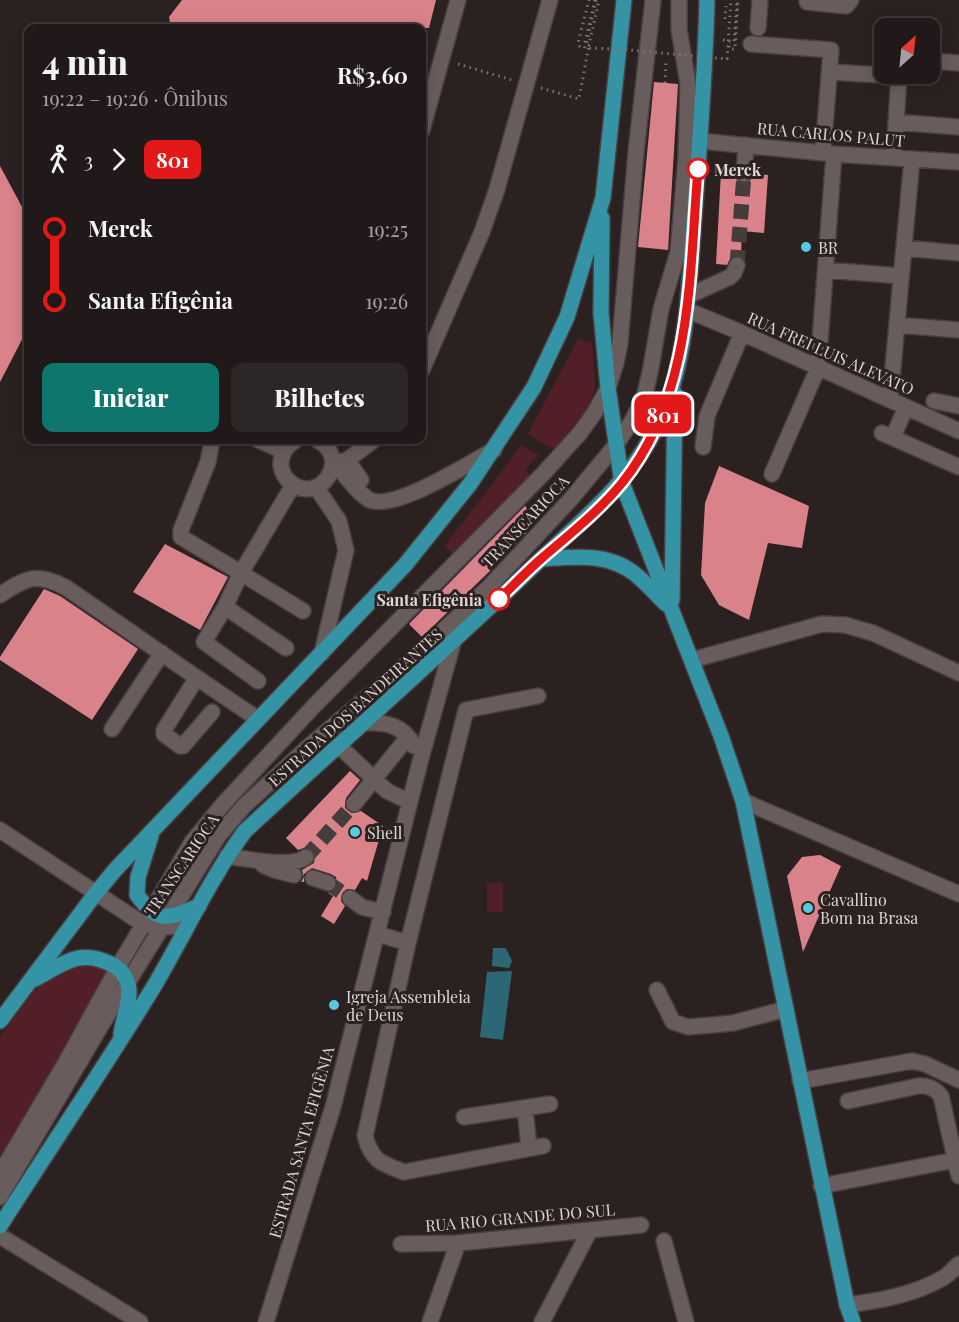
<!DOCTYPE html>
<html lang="pt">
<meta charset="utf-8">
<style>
:root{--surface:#211919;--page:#2d2626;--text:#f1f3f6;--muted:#a2a0a2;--line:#3e3838;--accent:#0f766e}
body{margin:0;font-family:"Playfair Display",serif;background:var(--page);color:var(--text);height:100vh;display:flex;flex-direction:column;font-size:22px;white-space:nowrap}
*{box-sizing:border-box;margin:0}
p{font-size:20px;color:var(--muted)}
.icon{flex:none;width:33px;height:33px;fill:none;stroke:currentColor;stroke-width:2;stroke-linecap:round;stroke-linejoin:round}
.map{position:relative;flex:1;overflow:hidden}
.details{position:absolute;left:24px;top:24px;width:402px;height:420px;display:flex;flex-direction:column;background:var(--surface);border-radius:12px;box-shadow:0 3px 15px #0003,0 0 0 2px var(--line)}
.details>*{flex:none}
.badge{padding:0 12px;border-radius:9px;font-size:21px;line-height:39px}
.needle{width:39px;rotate:27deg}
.tools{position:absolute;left:874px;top:18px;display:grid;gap:12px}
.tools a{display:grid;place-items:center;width:66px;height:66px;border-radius:12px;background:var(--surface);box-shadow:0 3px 15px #0003,0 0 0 2px var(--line);font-size:30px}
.map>.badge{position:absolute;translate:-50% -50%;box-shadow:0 0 0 3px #fff}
.legs{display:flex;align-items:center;gap:9px;height:66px;padding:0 18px;font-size:20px}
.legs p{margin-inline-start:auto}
.headline{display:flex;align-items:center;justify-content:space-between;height:102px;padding:0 18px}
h1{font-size:33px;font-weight:800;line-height:45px}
.cta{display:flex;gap:12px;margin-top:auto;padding:12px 18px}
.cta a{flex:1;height:69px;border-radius:12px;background:var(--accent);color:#fff;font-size:24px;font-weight:800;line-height:69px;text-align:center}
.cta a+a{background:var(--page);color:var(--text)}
ul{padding:0 18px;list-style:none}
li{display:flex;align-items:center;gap:21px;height:72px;font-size:22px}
li i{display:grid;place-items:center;width:9px;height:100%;margin:0 8px;background:currentColor}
li i::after{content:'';width:15px;height:15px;margin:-8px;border:4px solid;border-radius:50%;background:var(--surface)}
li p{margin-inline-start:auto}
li:first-child i{background:linear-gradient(#0000 50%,currentColor 0)}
li:last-child i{background:linear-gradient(currentColor 50%,#0000 0)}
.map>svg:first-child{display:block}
.green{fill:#511f25}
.water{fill:#2c6775}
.building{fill:#da8289}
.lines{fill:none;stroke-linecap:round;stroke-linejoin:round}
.minor-tunnel{stroke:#473c3c;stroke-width:15;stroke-dasharray:15 8;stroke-linecap:butt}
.minor-casing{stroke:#493f40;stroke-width:18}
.major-casing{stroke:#493f40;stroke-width:18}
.path{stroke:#7e7474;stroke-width:3;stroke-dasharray:1.5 4.5;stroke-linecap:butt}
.minor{stroke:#695c5c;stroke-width:15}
.major{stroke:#3494a6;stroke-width:15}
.path-bridge{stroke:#7e7474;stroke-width:3;stroke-dasharray:1.5 4.5;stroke-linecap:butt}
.line-1-casing{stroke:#fff;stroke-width:14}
.line-1{stroke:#e31919;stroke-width:9}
.stop-1-dot{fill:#fff;stroke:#e31919;stroke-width:3}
.poi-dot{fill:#57c9e3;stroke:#2c2121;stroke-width:2}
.labels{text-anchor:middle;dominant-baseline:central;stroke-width:6;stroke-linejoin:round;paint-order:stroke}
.street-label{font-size:16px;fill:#ded6d6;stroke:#2c2121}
.stop-label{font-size:16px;font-weight:bold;fill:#ded6d6;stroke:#2c2121;text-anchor:start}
.poi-label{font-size:16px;fill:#ded6d6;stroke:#2c2121;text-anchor:start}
</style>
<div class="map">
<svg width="959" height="1322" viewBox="0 0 959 1322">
<rect width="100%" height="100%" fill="#2c2121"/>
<!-- green -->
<path class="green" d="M578,339l14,4 3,45 -7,19 -34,43 -26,-16z
M521,445l18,10 -14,15 5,5 -78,79 -8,-8 41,-52z
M487,883h16v29h-16z
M87,957l22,12 -31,62 -78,131v-125l51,-70z"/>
<!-- water -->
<path class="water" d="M493,948h13l6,13 -3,7 -17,-2z
M512,971l-9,69 -23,-3 7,-65z"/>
<!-- building -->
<path class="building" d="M182,0h254l-7,28h-258l-2,-11z
M654,82l24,2 -10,166 -30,-3z
M0,166l28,52v110l-28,54z
M721,172l13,1 2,6 7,5 6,-2 5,-8 14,1 -4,58 -22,-2 -1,25 -10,1 -4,8 -11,-1z
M719,466l90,40 -7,42 -34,-5 -19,77 -30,-15 -18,-30 4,-72z
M525,506l13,14 -41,44 -75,73 -13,-13z
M165,544l63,33 -28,53 -67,-38z
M44,589l16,7 78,53 -46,71 -92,-60v-3z
M350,771l10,9 -14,18 -1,10 7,5 9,-2 22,15 -16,55 -5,-3 -7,12 -8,-1 -4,3 -2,9 4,5 -11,18 -13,-8 12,-20 -5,-3 6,-2 3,-4 -1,-10 -5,-3 -19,-6 -8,6v8h-3l3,-5 -2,-7 12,-7 1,-10 -8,-6 -9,3 -12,-12z
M820,855l21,11 -38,86 -16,-76 15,-19z"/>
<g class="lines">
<!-- minor-tunnel -->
<path class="minor-tunnel" d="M737,265l7,-91
M306,857l48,-53
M328,883l22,15"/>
<defs>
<path id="minor" d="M807,2l39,4 5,-6
M758,28l2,-28
M751,44l80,6 -8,102
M930,61l29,2
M830,72l69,4
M896,122l63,5
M422,130l36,-130
M700,141l134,13 125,8
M894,158l5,-84
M744,174l2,-29
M904,248l55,5
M826,270l75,6
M688,296l42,-19 4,-4 3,-8
M687,310l55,23 217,98
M897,325l62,5
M422,370l60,-138 15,-43 53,-189
M890,400l22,-241
M934,401l25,5
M882,433l77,34
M893,437l13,-30
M212,440l-4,22 -27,68v7l60,36 -16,34 -21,35 54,39
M258,440l25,11
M296,440c-10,6 -16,14 -15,26 1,7 4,12 9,16 29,25 63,-24 27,-42
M703,447l4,-31 35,-83
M347,460l14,20
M339,462l8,-2 27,-20
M333,463c13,11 21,27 35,36 23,15 101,-36 126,-49
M772,474l46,-106 16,-214
M293,485l-52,88 62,38
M316,487l23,34 7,29 -24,103
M0,595c26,-17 36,-23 65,-8 65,44 128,89 193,132
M225,607l61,41
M692,660l130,-36 23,1 28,8 86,40
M196,679l-32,51v4l16,12h3l29,-34
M365,723c20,-1 39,2 49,23
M112,729l50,-76
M339,746l48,45 23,11
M743,801l216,93
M354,804l54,-67
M0,830l143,94 17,3 27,-1
M227,856c17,3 66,12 79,1
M263,865l11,5 20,5
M313,878l15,5
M350,898l12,9 21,5
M378,934l30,9 58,-233 72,-14
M408,943l-43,193c7,25 15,27 39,36l139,-26
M657,990l16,32 15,5 24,-2 21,-2 53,-14
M800,1081l112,-20 13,3 34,16
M848,1101l70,-15c9,-1 18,3 23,10l18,80
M525,1108l4,40
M464,1117l86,-13
M0,1174l66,-112 52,-95 74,-125 32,-39 89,-96 230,-233 37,-41 15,-21 13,-24 8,-25 4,-20 16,-191 17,-152
M821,1186l134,-26
M0,1197l102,-173 117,-189 25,-29 64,-59 116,-98 65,-62 81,-87 45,-54 17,-25 12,-24 6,-24 11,-64 17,-57 8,-94 2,-74 -9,-55v-29
M0,1236l140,86
M664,1241l22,81
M401,1244l57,-1 183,-18
M847,1305c31,-4 66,-10 94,-26 7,-3 12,-10 18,-15
M266,1322l67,-215 87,-345 33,-119
M430,1322l28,-79
M542,1322l48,-92"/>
<path id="major" d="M602,218l-1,95 7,75 14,95 99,253 22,65 104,504 6,17
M541,559c32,-2 67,-7 94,15 11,9 21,20 31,30
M672,600l3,-206
M151,836l-13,41 -1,18c22,29 30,24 62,11
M35,979c28,-15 44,-31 76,-15 8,3 15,12 17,20 4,15 -5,35 -7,50
M0,1021l96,-128 19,-23 290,-305 65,-81 64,-97 33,-70 36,-119 21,-198
M0,1226c51,-80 104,-158 153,-238 31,-52 56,-108 92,-157 92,-85 186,-168 277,-254 53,-51 112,-94 141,-164 23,-55 26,-121 30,-180 6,-77 12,-155 14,-233"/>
</defs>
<!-- minor casing -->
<use href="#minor" class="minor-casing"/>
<!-- major casing -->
<use href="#major" class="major-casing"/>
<!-- path -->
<path class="path" d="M596,0l-10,45h3l10,-45
M725,19l1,-13
M723,40l11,2 3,-42
M580,47l-2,-4 11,-43
M458,64l54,16
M665,83l1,-23
M541,88l38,11 10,-54"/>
<!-- minor -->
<use href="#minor" class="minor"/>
<!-- major -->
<use href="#major" class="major"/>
<!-- path-bridge -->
<path class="path-bridge" d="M595,0l-11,46 1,2 33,1 109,10 4,-59
M729,46v3h6l3,-49"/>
</g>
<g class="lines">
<defs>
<path id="line-1" d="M499,599c15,-14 28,-28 43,-41 28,-24 57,-47 80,-75 71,-88 67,-207 76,-314"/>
</defs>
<!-- line-1 casing -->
<use href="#line-1" class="line-1-casing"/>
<!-- line-1 -->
<use href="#line-1" class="line-1"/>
</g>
<!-- markers -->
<g class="stop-1-dot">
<circle cx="698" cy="169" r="10"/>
<circle cx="499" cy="599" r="10"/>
</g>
<g class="poi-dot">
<circle cx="806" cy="247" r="6"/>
<circle cx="355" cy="832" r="6"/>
<circle cx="808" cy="908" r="6"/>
<circle cx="334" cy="1005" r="6"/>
</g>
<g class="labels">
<!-- street labels -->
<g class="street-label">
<text transform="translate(831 134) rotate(5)">RUA CARLOS PALUT</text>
<text transform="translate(831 353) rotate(24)">RUA FREI LUIS ALEVATO</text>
<text transform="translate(525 521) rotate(-47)">TRANSCARIOCA</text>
<text transform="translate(355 707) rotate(-42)">ESTRADA DOS BANDEIRANTES</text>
<text transform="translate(181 865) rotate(-56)">TRANSCARIOCA</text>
<text transform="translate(301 1142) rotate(-74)">ESTRADA SANTA EFIGÊNIA</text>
<text transform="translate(520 1217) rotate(-5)">RUA RIO GRANDE DO SUL</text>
</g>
<!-- stop labels -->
<g class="stop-label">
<text x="714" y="169">Merck</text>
<text x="482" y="599" text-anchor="end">Santa Efigênia</text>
</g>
<!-- poi labels -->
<g class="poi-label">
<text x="818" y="247">BR</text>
<text x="367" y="832">Shell</text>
<text x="820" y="899">Cavallino<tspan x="820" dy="18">Bom na Brasa</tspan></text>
<text x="346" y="996">Igreja Assembleia<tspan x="346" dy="18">de Deus</tspan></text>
</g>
</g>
</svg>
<div class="tools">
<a><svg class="needle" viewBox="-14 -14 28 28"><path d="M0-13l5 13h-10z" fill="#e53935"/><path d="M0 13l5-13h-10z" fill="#a2a0a2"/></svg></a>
</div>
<b class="badge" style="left:663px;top:414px;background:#e31919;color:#fff">801</b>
<section class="details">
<div class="headline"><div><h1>4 min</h1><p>19:22 – 19:26 · Ônibus</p></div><b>R$3.60</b></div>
<div class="legs"><svg class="icon" aria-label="walk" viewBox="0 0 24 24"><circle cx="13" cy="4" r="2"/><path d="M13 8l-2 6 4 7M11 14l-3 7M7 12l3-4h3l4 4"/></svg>3<svg class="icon" aria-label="forward" viewBox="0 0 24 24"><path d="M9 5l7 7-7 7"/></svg><b class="badge" style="background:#e31919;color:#fff">801</b></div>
<ul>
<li><i style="color:#e31919"></i><b>Merck</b><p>19:25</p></li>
<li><i style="color:#e31919"></i><b>Santa Efigênia</b><p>19:26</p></li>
</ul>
<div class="cta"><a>Iniciar</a><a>Bilhetes</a></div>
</section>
</div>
